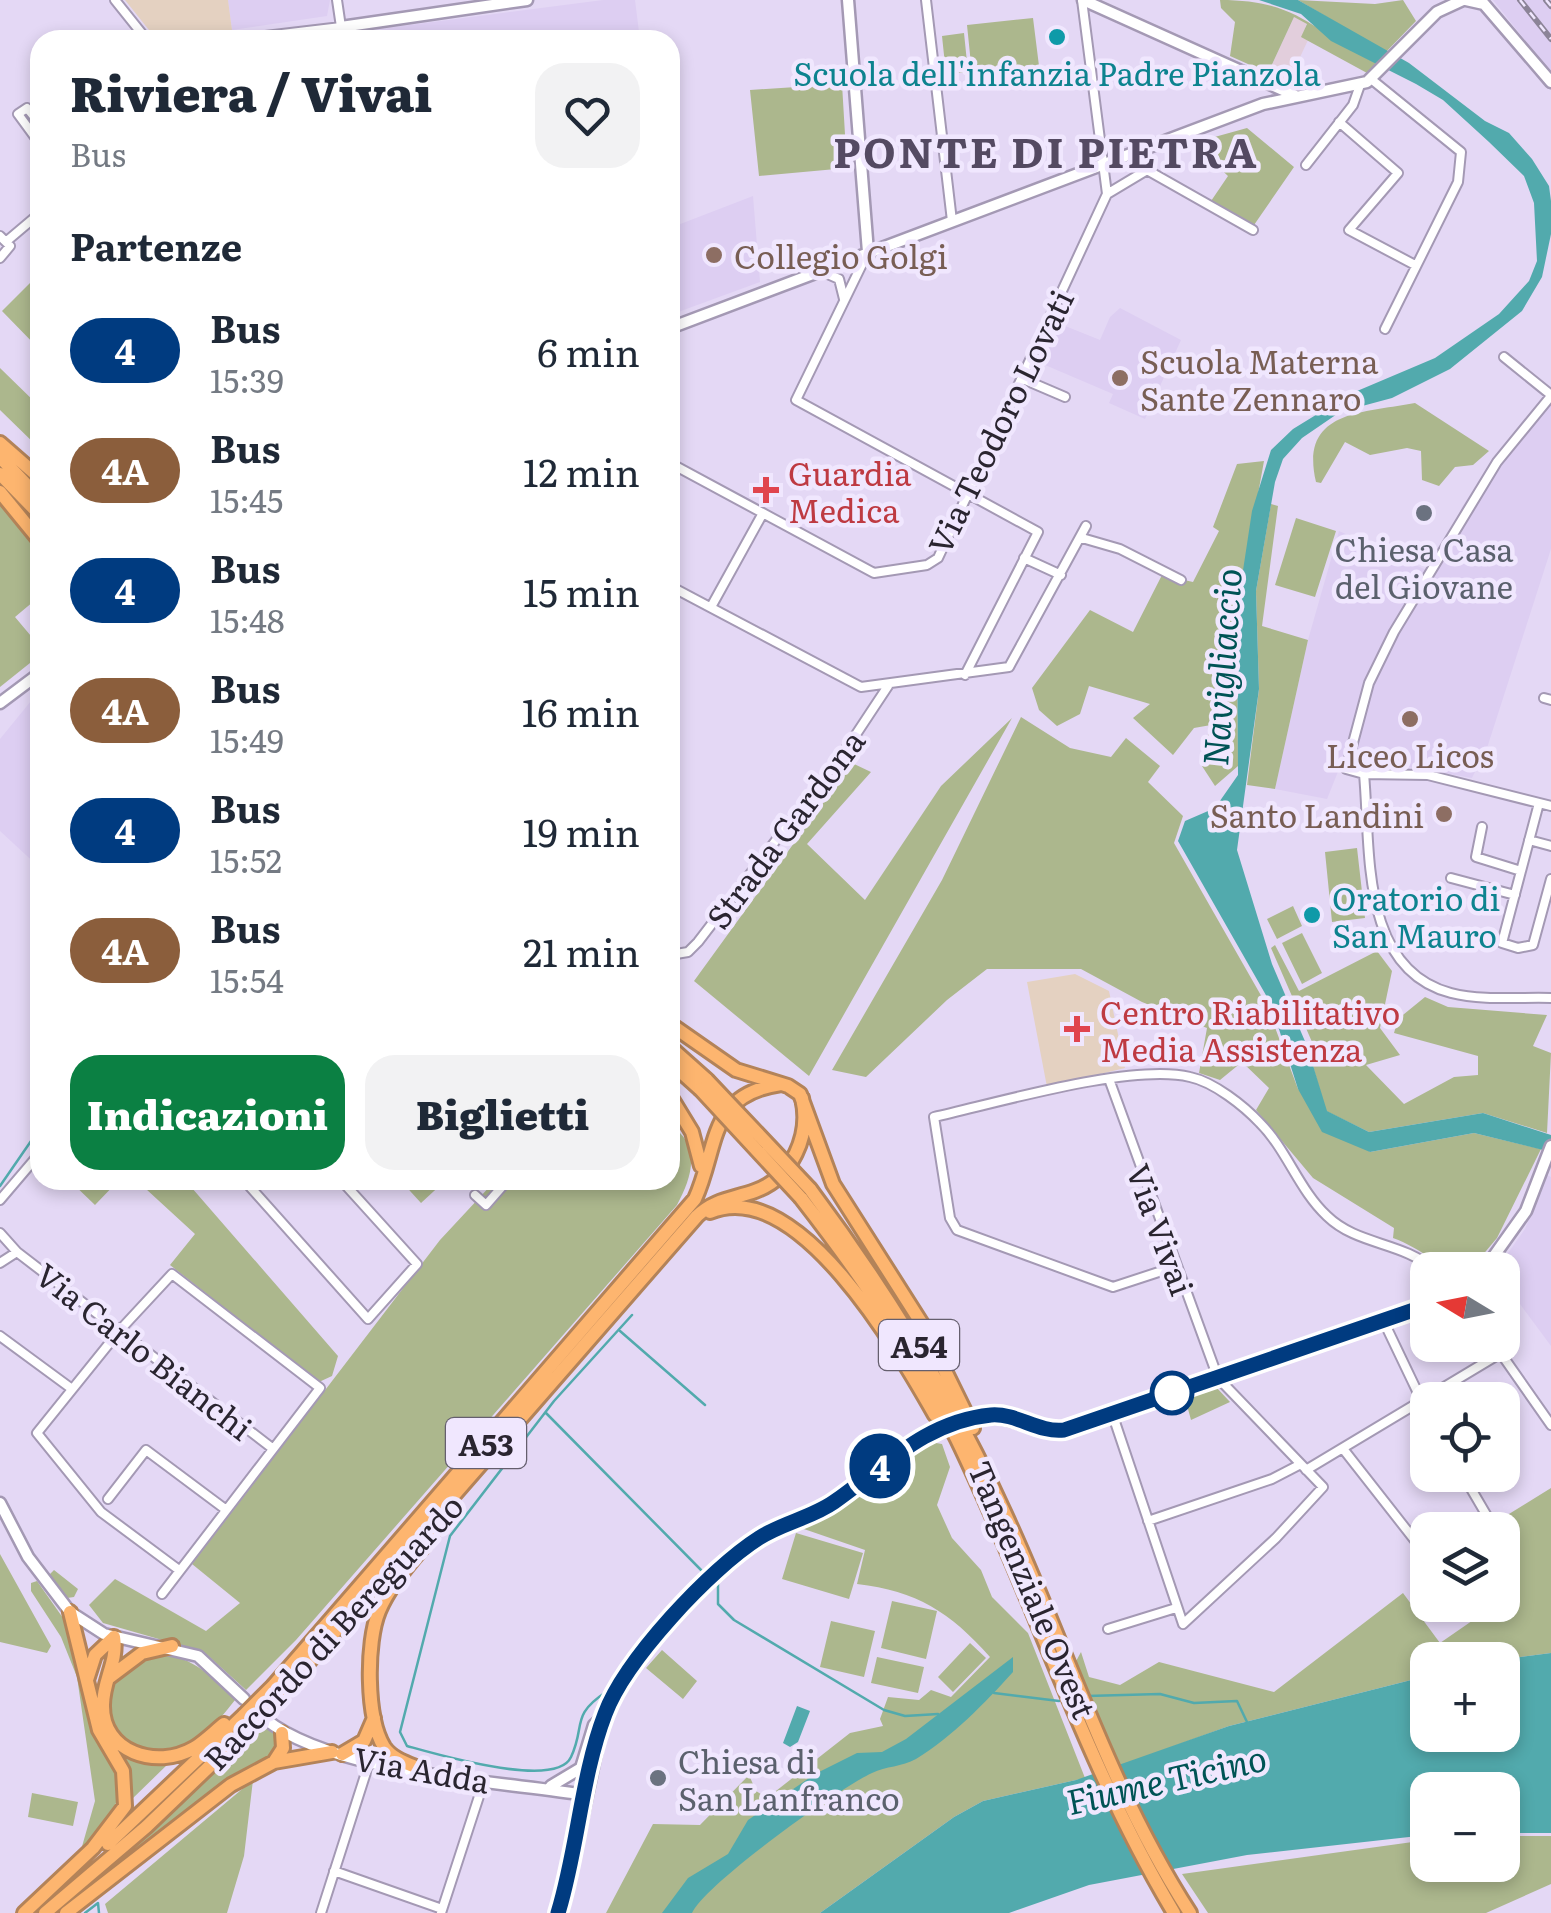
<!DOCTYPE html>
<html lang="it">
<meta charset="utf-8">
<style>
:root{--surface:#fff;--page:#f2f2f3;--text:#1f2937;--muted:#747a83;--accent:#0b8043}
body{margin:0;font-family:Literata,serif;background:var(--page);color:var(--text);height:100vh;display:flex;flex-direction:column;font-size:38px;white-space:nowrap}
*{box-sizing:border-box;margin:0}
p{font-size:32px;color:var(--muted)}
.icon{flex:none;width:55px;height:55px;fill:none;stroke:currentColor;stroke-width:2;stroke-linecap:round;stroke-linejoin:round}
.map{position:relative;flex:1;overflow:hidden}
.side{position:absolute;left:30px;top:30px;width:650px;height:1160px;display:flex;flex-direction:column;background:var(--surface);border-radius:30px;box-shadow:0 5px 15px #0003}
.side>*{flex:none}
.badge{padding:0 20px;border-radius:32px;font-size:35px;line-height:65px}
.needle{width:65px;rotate:280deg}
.buttons{position:absolute;left:1410px;top:1252px;display:grid;gap:20px}
.buttons a{display:grid;place-items:center;width:110px;height:110px;border-radius:20px;background:var(--surface);box-shadow:0 5px 15px #0003;font-size:50px}
.map>.badge{position:absolute;translate:-50% -50%;box-shadow:0 0 0 5px #fff}
h2{padding:0 40px;font-size:38px;line-height:90px}
.round{display:grid;place-items:center;flex:none;width:105px;height:105px;border-radius:30px;background:var(--page)}
.overview{display:flex;align-items:center;justify-content:space-between;height:170px;padding:0 40px}
h1{font-size:48px;font-weight:800;line-height:75px}
.button{display:flex;gap:20px;margin-top:auto;padding:20px 40px}
.button a{flex:1;height:115px;border-radius:30px;background:var(--accent);color:#fff;font-size:40px;font-weight:800;line-height:115px;text-align:center}
.button a+a{background:var(--page);color:var(--text)}
ul{padding:0;list-style:none}
li{display:flex;align-items:center;gap:30px;height:120px;padding:0 40px}
li div{flex:1}
li b{display:block;font-size:38px}
li em{font-style:normal}
li .badge{min-width:110px;font-weight:700;text-align:center}
.map>svg:first-child{display:block}
.commercial{fill:#e2cedc}
.built{fill:#ddcef2}
.medical{fill:#e4d1c1}
.green{fill:#acb78d}
.water{fill:#52aaad}
.lines{fill:none;stroke-linecap:round;stroke-linejoin:round}
.stream{stroke:#52aaad;stroke-width:2.5}
.street-casing{stroke:#a499b4;stroke-width:12}
.secondary-casing{stroke:#a499b4;stroke-width:15}
.highway-casing{stroke:#b38359;stroke-width:18}
.street{stroke:#fff;stroke-width:8}
.secondary{stroke:#fff;stroke-width:10}
.highway{stroke:#fdb56f;stroke-width:12}
.rail-casing{stroke:#8c8498;stroke-width:6}
.rail{stroke:#f0e7fe;stroke-width:2.5;stroke-dasharray:8;stroke-linecap:butt}
.highway-bridge-casing{stroke:#b38359;stroke-width:18;stroke-linecap:butt}
.highway-bridge{stroke:#fdb56f;stroke-width:12}
.line-casing{stroke:#fff;stroke-width:22}
.line{stroke:#003b80;stroke-width:15}
.culture-dot{fill:#0f9aa8;stroke:#f0e7fe;stroke-width:4}
.education-dot{fill:#8d6e63;stroke:#f0e7fe;stroke-width:4}
.health-dot{fill:#e0444e;stroke:#f0e7fe;stroke-width:4}
.worship-dot{fill:#6b7280;stroke:#f0e7fe;stroke-width:4}
.stop-dot{fill:#fff;stroke:#003b80;stroke-width:5}
.labels{text-anchor:middle;dominant-baseline:central;stroke-width:9;stroke-linejoin:round;paint-order:stroke}
.shield{fill:#f0e7fe;stroke:#655f6e;stroke-width:2.5}
.shield-label{font-size:30px;font-weight:bold;fill:#2a2530}
.culture-label{font-size:32px;fill:#0d838f;stroke:#f0e7fe}
.education-label{font-size:32px;fill:#785e54;stroke:#f0e7fe;text-anchor:start}
.street-label{font-size:32px;fill:#2a2530;stroke:#f0e7fe}
.health-label{font-size:32px;fill:#be3a42;stroke:#f0e7fe;text-anchor:start}
.worship-label{font-size:32px;fill:#5b616d;stroke:#f0e7fe}
.water-label{font-size:35px;font-style:italic;fill:#005355;stroke:#f0e7fe}
.district-label{font-size:42px;font-weight:bold;letter-spacing:2.5px;fill:#544a62;stroke:#f0e7fe}
</style>
<div class="map">
<svg width="1551" height="1913" viewBox="0 0 1551 1913">
<rect width="100%" height="100%" fill="#e4d8f5"/>
<!-- commercial -->
<path class="commercial" d="M1294,17l13,6 -5,13 6,4 -20,43 -12,-5 2,-5 -8,-4z"/>
<!-- built -->
<path class="built" d="M228,0h102l-3,16 -95,14z
M603,0h32l5,40h-347z
M1493,0h58v73z
M753,196l7,86 -90,33v-87z
M1120,308l61,32 -36,79 -36,-16 4,-9 -75,-32 17,-40 45,18 10,-23z
M1551,390v159l-64,199 -15,30 -64,-11 -69,2 -12,30 -52,-10 33,-149 31,-109 92,41 31,-65 36,-55z
M40,690v178l-40,-37v-92z
M1547,1175l4,2v169l-48,-65 -1,-11h-6l29,-41z"/>
<!-- medical -->
<path class="medical" d="M125,0h103l4,30 -28,10h-47z
M1075,974l34,17 16,77 -78,19 -20,-105z"/>
<!-- green -->
<path class="green" d="M1220,0c80,0 90,30 156,63l-9,10 -66,-36 6,-13 -13,-7 -26,56 -38,-17 5,-34 -14,-14z
M1298,0l77,4 28,-4 13,21 -30,31z
M1033,18l6,48 -67,8 -5,-49z
M964,33l4,39 -22,2 -4,-38z
M842,84l5,84 -88,8 -9,-86z
M1247,128l47,39 -40,58 -45,-21 19,-28 -35,-33z
M40,273v77l-38,-39z
M0,368l40,39v42l-40,-39z
M1415,403l74,48 -16,14 -18,2 -16,19 -17,-6 -1,-29 -14,-3 -37,7 -25,-13 -24,41 -5,-1c-17,-72 47,-69 99,-79z
M1264,461l-27,149 1,156 -23,20 -15,-23 11,-38 -17,3 -21,27 -40,-37 17,-14 -61,-18 -9,28 -23,12 -18,-16 -7,-22 58,-78 43,22 29,-57 31,7 26,-51 -6,-4 24,-63z
M0,501l40,48v47l-25,21 21,25 4,13 -40,32z
M1271,504l7,2 -16,120 46,14 -33,149 -28,-4 12,-96 -3,-98z
M1296,518l40,13 -21,66 -40,-12z
M1021,717l49,31 41,9 15,-19 34,28 -12,16 35,34 -9,27 93,163 31,83 72,63 104,-19 67,16 -44,89 -27,32c-31,0 -48,-22 -77,-32l1,-10 -81,-50 -57,-68 13,-22 -27,-26 -22,18 -21,-7 8,-45 -65,-26 -61,-33h-94l-40,31 -81,77 -34,-7 110,-190z
M1012,718l-203,358 -115,-95 158,-218 19,9 -64,72 58,56 76,-114z
M1357,848l8,70 -33,4 -7,-70z
M1293,906l9,20 -25,13 -10,-20z
M1302,933l20,40 -20,11 -20,-41z
M1275,945l24,46 78,-40 15,20 -12,57 20,27 -34,10 38,39 50,-27 24,-2v-19l-84,-23 4,-14 27,-22 23,10 99,8 -14,31 18,7 -4,80 -64,-20 -114,19 -43,-21 -19,-65 5,-4 -41,-94z
M670,1125c32,20 22,52 7,80l-381,435 -50,50 -42,-38 -101,-29 -14,-18 26,-26 91,52 34,-28 -48,-39 248,-324 53,-57 177,-3z
M69,1180h50l-24,25z
M173,1180h12l153,176 -6,20 -13,6 -149,-117 25,-31 -49,-45 5,-8 16,4z
M400,1180h46l-25,23z
M1216,1387l14,15 -39,18 -6,-22z
M930,1442l12,2 8,23 -13,38 15,33 29,32 11,27 36,36 57,145 -102,23 -29,16 -134,96h-214l47,-89 47,1 49,-50 7,16 11,7 83,-65 33,-7 -3,-7 8,-22 31,3 12,-10 20,7 39,-40c-40,-45 -73,-66 -133,-73l8,-34 -64,-22z
M1551,1488v165l-53,7h-70l-1,16 -198,50 -112,41 -38,-90 -4,-14 6,-11 8,25 31,8 39,-23 115,30 129,-99 37,50 42,-29 -5,-9h25v-75h-19z
M796,1533l67,20 -14,46 -67,-20z
M0,1554l51,92 -4,7 -47,-11z
M54,1570l24,19 -4,8 -7,1 -18,-23z
M37,1581l26,37 30,113 26,44 1,15 -10,32 -29,28 14,-49 -18,-124 -16,-40 -30,-46v-8z
M892,1601l45,10 -11,48 -45,-11z
M831,1621l44,10 -11,46 -44,-10z
M970,1643l16,15 -33,34 -15,-15z
M662,1650l35,31 -14,18 -37,-31z
M148,1654c41,-1 60,18 87,46 -23,30 -58,67 -99,48 -12,-6 -23,-13 -27,-27 -4,-11 1,-28 2,-39z
M877,1657l47,10 -6,26 -47,-10z
M260,1721l18,15 -4,17 -46,26 -125,98 -2,-3z
M122,1753l48,9 -41,40 1,-17z
M253,1780l-9,76 -17,57h-119l-3,-9z
M32,1793l46,9 -5,24 -45,-9z
M1503,1836h48v48l-65,29h-278l-26,-39 245,-34 1,25h74z"/>
<!-- water -->
<path class="water" d="M1259,0h39l111,63 76,58 24,12 23,26 17,27 2,15v33l-9,43 -20,34 -72,58 -58,29 -52,14 -38,26 -19,21 -8,23 -19,109 3,98 -22,161 35,114 35,82 20,65 42,21 114,-19 68,22v17l-77,-19 -104,19 -48,-20 -24,-43 -27,-85 -93,-163 7,-20 30,-13 23,-33 -1,-165 15,-99 19,-61 22,-21 57,-35 85,-36 64,-44 30,-33 8,-20 -3,-58 -10,-27 -35,-34 -46,-42 -27,-16 -85,-43 -30,-27z
M1551,1653v180h-48l-1,-43h-74l-1,45 -180,20 -158,30 -80,28h-189l134,-96 29,-16 93,-21 153,-54 198,-50 1,59h74v-75h-4z
M1013,1657v15c-28,31 -61,65 -97,87 -14,8 -30,7 -44,14 -33,15 -167,111 -180,140h-30l26,-35 40,-24 20,-34 67,-46 42,-21 25,-1 24,-13z
M797,1706l13,5 -12,31 -8,5 -7,-4z"/>
<g class="lines">
<!-- stream -->
<path class="stream" d="M0,1186l40,-58
M620,1331l85,74
M546,1413l159,161
M718,1584v20l16,16 150,90 21,6 33,-2
M606,1692c-36,24 -20,33 -35,65 -15,33 -135,-3 -164,-11l-7,-14 50,-196 104,-135 78,-86
M994,1693l65,8
M1087,1696l73,-2 34,9 43,-2 10,21
M85,1913l13,-10 1,10"/>
<defs>
<path id="street" d="M115,0l32,40
M926,0l26,221
M230,40l111,-13 -4,-27
M1371,79l90,73 -3,30 -73,147
M1339,122l59,51 -49,57 66,35
M40,124l-13,-16 -9,6 22,30
M1306,165l47,-60 7,-20
M1147,170l106,60
M1107,194l40,-24 -7,-18
M0,236l10,10 -10,12
M8,240l32,-27
M868,252l-72,148 242,132 -73,143
M821,271l18,8 5,20
M1504,357l47,38
M1023,379l42,18
M1551,396l-54,66 -103,170 -25,51 -23,86 18,5 64,1 123,31
M670,463l204,110 53,-8 11,-7 169,-364 -25,-194
M1082,538l38,11 61,31
M1024,558l37,17
M670,586l191,101 148,-20 77,-141
M711,607l52,-94
M1544,698l7,2
M1364,774c7,74 -5,195 87,219 32,8 68,4 100,5
M1539,803l-37,140 16,5 15,-3 18,-66
M1482,827l-6,30 45,14
M1529,840l22,6
M1451,878l64,17
M670,955l18,-3 10,-10 151,-197 39,-59
M1109,1079l109,299 105,109 -47,51 -93,86 -71,-211
M244,1180l124,139 49,-55 -76,-84
M475,1195l11,10 22,-25
M0,1200l40,-47
M0,1233l17,19 255,196
M0,1263l17,-11
M1174,1267l-61,20 -156,-57 -7,-12 -16,-101c63,-14 197,-54 256,-40 24,5 54,29 70,46 27,27 39,67 67,93 31,30 75,25 107,54
M1383,1320l45,94
M0,1336l72,53
M1495,1345l56,80
M1344,1450l80,102 4,-2
M1306,1470l195,-117
M1463,1475l24,41 -24,14
M108,1499l38,-49 79,59
M1148,1521l124,-42 27,-14
M162,1594l158,-206 -148,-114 -52,56 -83,103 64,79 78,58
M1108,1629l68,-21
M334,1871l108,38
M321,1913l49,-153
M441,1913l43,-132"/>
<path id="secondary" d="M848,0l20,252
M1083,0l211,95
M1466,0l18,4 67,78
M343,40l-2,-13 186,-27
M670,328l593,-224 104,-22 70,-70 26,-12
M0,703l40,-30
M1484,1270l42,-59 25,-65
M973,1419c34,-8 59,15 91,11l364,-125
M0,1503l28,54 42,55 34,22 94,22 46,43
M265,1719c69,55 233,62 321,76
M551,1786l30,-18 13,-43 9,-8
M557,1913l13,-38 34,-159 29,-52 86,-95 40,-32 68,-30 65,-52 44,-24"/>
<path id="highway" d="M0,443l40,35
M0,457l40,42
M0,474l40,41
M0,492l40,49
M670,1024l66,46 52,16 12,8 33,90 89,140 51,104
M670,1047l37,33
M670,1062l30,27
M670,1096l22,36 9,34
M810,1189c77,103 142,208 195,325 62,134 104,274 185,399
M801,1198c59,76 113,154 156,241 76,157 127,324 217,474
M710,1212c88,-37 189,140 225,203
M114,1637c4,25 -11,43 -11,68 -1,47 53,65 91,43 10,-6 20,-16 30,-24
M110,1677l32,-24 30,-7
M87,1680l8,-25 19,-18
M274,1685l421,-486c24,-53 12,-104 86,-115
M285,1689l412,-473c18,-17 36,-17 58,-25 37,-13 56,-56 47,-93
M342,1754l22,-13 10,-23
M274,1762l9,-14 -1,-15
M423,1770c-14,-6 -30,-10 -39,-23 -18,-29 -18,-105 -5,-136 11,-27 35,-52 53,-75
M108,1844l136,-129
M24,1913l69,-65 32,-42 -2,-35 -24,-41 -29,-118
M45,1913l101,-86 93,-89
M66,1913l165,-128 43,-23 58,-10"/>
</defs>
<!-- street casing -->
<use href="#street" class="street-casing"/>
<!-- secondary casing -->
<use href="#secondary" class="secondary-casing"/>
<!-- highway casing -->
<use href="#highway" class="highway-casing"/>
<!-- street -->
<use href="#street" class="street"/>
<!-- secondary -->
<use href="#secondary" class="secondary"/>
<!-- highway -->
<use href="#highway" class="highway"/>
<defs>
<path id="rail" d="M1520,0l31,39
M1546,0l5,6"/>
</defs>
<!-- rail casing -->
<use href="#rail" class="rail-casing"/>
<!-- rail -->
<use href="#rail" class="rail"/>
<defs>
<path id="highway-bridge" d="M707,1080l103,109
M700,1089l101,109
M244,1715l30,-30
M239,1738l46,-49"/>
</defs>
<!-- highway-bridge casing -->
<use href="#highway-bridge" class="highway-bridge-casing"/>
<!-- highway-bridge -->
<use href="#highway-bridge" class="highway-bridge"/>
</g>
<g class="lines">
<defs>
<path id="line" d="M558,1913c20,-65 23,-136 47,-199 20,-54 105,-145 154,-176 23,-15 52,-20 75,-36 50,-35 92,-81 157,-87 26,-2 47,18 73,15l364,-125"/>
</defs>
<!-- line casing -->
<use href="#line" class="line-casing"/>
<!-- line -->
<use href="#line" class="line"/>
</g>
<!-- markers -->
<g class="culture-dot">
<circle cx="1057" cy="37" r="10"/>
<circle cx="1312" cy="915" r="10"/>
</g>
<g class="education-dot">
<circle cx="714" cy="255" r="10"/>
<circle cx="1120" cy="378" r="10"/>
<circle cx="1410" cy="719" r="10"/>
<circle cx="1444" cy="814" r="10"/>
</g>
<g class="health-dot">
<path d="M761 475h10v10h10v10h-10v10h-10v-10h-10v-10h10z"/>
<path d="M1072 1014h10v10h10v10h-10v10h-10v-10h-10v-10h10z"/>
</g>
<g class="worship-dot">
<circle cx="1424" cy="513" r="10"/>
<circle cx="658" cy="1778" r="10"/>
</g>
<circle class="stop-dot" cx="1172" cy="1393" r="20"/>
<g class="labels">
<!-- shield labels -->
<g class="shield">
<rect x="879" y="1320" width="80" height="50" rx="8"/>
<rect x="446" y="1418" width="80" height="50" rx="8"/>
</g>
<g class="shield-label">
<text x="919" y="1345">A54</text>
<text x="486" y="1443">A53</text>
</g>
<!-- culture labels -->
<g class="culture-label">
<text x="1057" y="72">Scuola dell'infanzia Padre Pianzola</text>
<text x="1332" y="897" text-anchor="start">Oratorio di<tspan x="1332" dy="37">San Mauro</tspan></text>
</g>
<!-- education labels -->
<g class="education-label">
<text x="734" y="255">Collegio Golgi</text>
<text x="1140" y="360">Scuola Materna<tspan x="1140" dy="37">Sante Zennaro</tspan></text>
<text x="1410" y="754" text-anchor="middle">Liceo Licos</text>
<text x="1424" y="814" text-anchor="end">Santo Landini</text>
</g>
<!-- street labels -->
<g class="street-label">
<text transform="translate(999 421) rotate(-64)">Via Teodoro Lovati</text>
<text transform="translate(784 828) rotate(-53)">Strada Gardona</text>
<text transform="translate(1162 1229) rotate(70)">Via Vivai</text>
<text transform="translate(145 1350) rotate(38)">Via Carlo Bianchi</text>
<text transform="translate(1034 1589) rotate(67)">Tangenziale Ovest</text>
<text transform="translate(332 1631) rotate(-47)">Raccordo di Bereguardo</text>
<text transform="translate(422 1768) rotate(10)">Via Adda</text>
</g>
<!-- health labels -->
<g class="health-label">
<text x="788" y="472">Guardia<tspan x="788" dy="37">Medica</tspan></text>
<text x="1100" y="1011">Centro Riabilitativo<tspan x="1100" dy="37">Media Assistenza</tspan></text>
</g>
<!-- worship labels -->
<g class="worship-label">
<text x="1424" y="548">Chiesa Casa<tspan x="1424" dy="37">del Giovane</tspan></text>
<text x="678" y="1760" text-anchor="start">Chiesa di<tspan x="678" dy="37">San Lanfranco</tspan></text>
</g>
<!-- water labels -->
<g class="water-label">
<text transform="translate(1220 667) rotate(-86)">Navigliaccio</text>
<text transform="translate(1166 1778) rotate(-13)">Fiume Ticino</text>
</g>
<!-- district labels -->
<g class="district-label">
<text x="1046" y="150">PONTE DI PIETRA</text>
</g>
</g>
</svg>
<div class="buttons">
<a><svg class="needle" viewBox="-14 -14 28 28"><path d="M0-13l5 13h-10z" fill="#e53935"/><path d="M0 13l5-13h-10z" fill="#747a83"/></svg></a>
<a><svg class="icon" aria-label="locate" viewBox="0 0 24 24"><circle cx="12" cy="12" r="6"/><path d="M12 2v4M12 18v4M2 12h4M18 12h4"/></svg></a>
<a><svg class="icon" aria-label="layers" viewBox="0 0 24 24"><path d="M12 4l9 5-9 5-9-5zM3 14l9 5 9-5"/></svg></a>
<a>+</a>
<a>−</a>
</div>
<b class="badge" style="left:880px;top:1466px;background:#003b80;color:#fff">4</b>
<section class="side">
<div class="overview"><div><h1>Riviera / Vivai</h1><p>Bus</p></div><a class="round"><svg class="icon" aria-label="heart" viewBox="0 0 24 24"><path d="M12 20l-8-8c-3-5 5-10 8-4 3-6 11-1 8 4z"/></svg></a></div>
<h2>Partenze</h2>
<ul>
<li><span class="badge" style="background:#003b80;color:#fff">4</span><div><b>Bus</b><p>15:39</p></div><em>6 min</em></li>
<li><span class="badge" style="background:#8b5e3c;color:#fff">4A</span><div><b>Bus</b><p>15:45</p></div><em>12 min</em></li>
<li><span class="badge" style="background:#003b80;color:#fff">4</span><div><b>Bus</b><p>15:48</p></div><em>15 min</em></li>
<li><span class="badge" style="background:#8b5e3c;color:#fff">4A</span><div><b>Bus</b><p>15:49</p></div><em>16 min</em></li>
<li><span class="badge" style="background:#003b80;color:#fff">4</span><div><b>Bus</b><p>15:52</p></div><em>19 min</em></li>
<li><span class="badge" style="background:#8b5e3c;color:#fff">4A</span><div><b>Bus</b><p>15:54</p></div><em>21 min</em></li>
</ul>
<div class="button"><a>Indicazioni</a><a>Biglietti</a></div>
</section>
</div>
